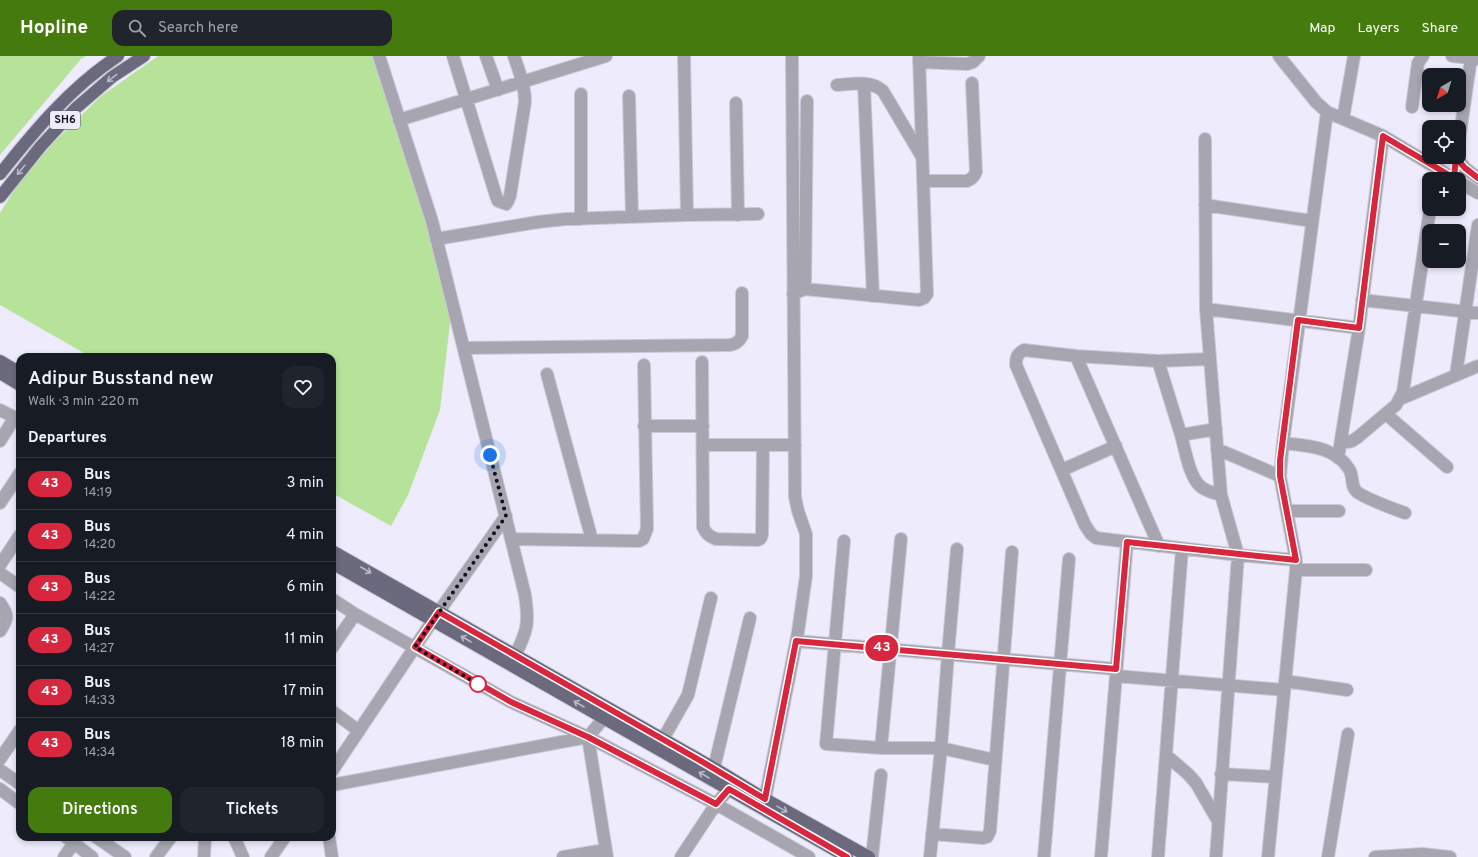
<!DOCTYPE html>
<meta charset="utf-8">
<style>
:root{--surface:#171b24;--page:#20242c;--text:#f1f3f6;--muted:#9ea1a6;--line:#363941;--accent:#457b0e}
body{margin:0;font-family:Overpass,sans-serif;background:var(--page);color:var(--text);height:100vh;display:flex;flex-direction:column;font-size:15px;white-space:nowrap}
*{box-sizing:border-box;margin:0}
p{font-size:13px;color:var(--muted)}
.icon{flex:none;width:22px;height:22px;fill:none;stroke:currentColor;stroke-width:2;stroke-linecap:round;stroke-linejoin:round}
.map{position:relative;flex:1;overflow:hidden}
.details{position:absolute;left:16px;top:297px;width:320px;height:488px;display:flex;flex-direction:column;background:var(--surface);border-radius:12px;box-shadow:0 2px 6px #0003}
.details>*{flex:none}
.badge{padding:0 8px;border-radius:13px;font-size:14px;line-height:26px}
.needle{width:26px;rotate:219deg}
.tools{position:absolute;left:1422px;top:12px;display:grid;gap:8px}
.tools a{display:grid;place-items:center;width:44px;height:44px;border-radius:8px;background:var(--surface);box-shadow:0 2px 6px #0003;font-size:20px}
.you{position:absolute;width:20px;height:20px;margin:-10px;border:3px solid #fff;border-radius:50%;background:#1a73e8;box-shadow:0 0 0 6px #1a73e833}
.map>.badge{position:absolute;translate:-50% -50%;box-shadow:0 0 0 2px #fff}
h2{padding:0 12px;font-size:15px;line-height:36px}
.round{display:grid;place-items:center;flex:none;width:42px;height:42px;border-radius:12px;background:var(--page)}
.summary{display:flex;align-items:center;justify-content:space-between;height:68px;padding:0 12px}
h1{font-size:19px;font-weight:600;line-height:30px}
.action{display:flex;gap:8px;margin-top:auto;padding:8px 12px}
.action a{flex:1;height:46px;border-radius:12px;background:var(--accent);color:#fff;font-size:16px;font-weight:600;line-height:46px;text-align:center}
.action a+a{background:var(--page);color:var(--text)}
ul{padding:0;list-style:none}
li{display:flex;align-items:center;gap:12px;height:52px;padding:0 12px;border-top:1px solid var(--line)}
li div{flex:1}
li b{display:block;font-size:15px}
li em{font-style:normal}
li .badge{min-width:44px;font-weight:700;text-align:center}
header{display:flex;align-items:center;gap:24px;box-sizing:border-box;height:56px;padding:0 20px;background:var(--accent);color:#fff}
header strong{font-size:19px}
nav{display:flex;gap:22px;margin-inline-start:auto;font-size:14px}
.search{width:280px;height:36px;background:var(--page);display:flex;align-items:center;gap:10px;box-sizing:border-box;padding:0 14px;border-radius:12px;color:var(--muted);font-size:15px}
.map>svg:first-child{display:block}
.green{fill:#b6e399}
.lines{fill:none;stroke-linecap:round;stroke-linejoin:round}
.minor-casing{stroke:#cac8d8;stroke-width:14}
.major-casing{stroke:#cac8d8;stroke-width:14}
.minor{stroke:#a6a5b0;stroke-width:12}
.major{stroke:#6b697d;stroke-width:12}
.oneway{stroke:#b9b7c9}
.line-casing{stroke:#fff;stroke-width:9}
.line{stroke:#d7263d;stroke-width:6}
.walk{stroke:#14131c;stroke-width:4;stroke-dasharray:0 7.2}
.stop-dot{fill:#fff;stroke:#d7263d;stroke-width:2}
.labels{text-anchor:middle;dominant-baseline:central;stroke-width:3;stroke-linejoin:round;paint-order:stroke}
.shield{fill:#edebfc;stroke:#55545f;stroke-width:1}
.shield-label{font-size:11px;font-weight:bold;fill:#14131c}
</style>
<header>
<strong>Hopline</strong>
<div class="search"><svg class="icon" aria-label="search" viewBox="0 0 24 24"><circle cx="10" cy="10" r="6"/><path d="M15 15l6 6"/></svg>Search here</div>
<nav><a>Map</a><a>Layers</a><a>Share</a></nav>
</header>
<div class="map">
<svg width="1478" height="801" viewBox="0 0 1478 801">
<rect width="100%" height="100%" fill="#edebfc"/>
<!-- green -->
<path class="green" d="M0,0h86l-5,3 -81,96z
M158,0h225l70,241 -13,113 -32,85 -17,31 -59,-33v-136h-241l-91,-52v-92l16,-26 36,-43 48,-47z"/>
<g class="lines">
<defs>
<path id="minor" d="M379,0l53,165 93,374c4,26 3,36 -10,60
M453,0l43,140 2,5 8,3 2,-3 2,-5 15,-94c0,-16 -6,-31 -11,-46
M486,0l12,34
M684,0l3,159
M1279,0l37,46 11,10 56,24 72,43
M1452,0l26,3
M919,6l48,2 6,-2 6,-6
M864,28l9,212
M837,29c16,-1 34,-5 46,6l39,66
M629,40l3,121
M736,47l2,112
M1412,51l6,-44 5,-7
M1343,63l11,-63
M399,64l207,-64
M1205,83l1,170 15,186 17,60 -22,302
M1459,85l12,-83
M1457,102l8,10 13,10
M924,125h43c5,-2 7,-4 9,-9l-4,-89
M1459,126l19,11
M1205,149l107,16
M581,163v-125
M436,183l102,-17 28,-3 121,-4 71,-1
M805,233l2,-188
M793,238l12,-5 114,11 5,-2 3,-4 -8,-238
M1362,244l116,13
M1206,253l153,19
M464,292l266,-3c6,-1 9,-3 12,-9v-43
M1076,300l83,190
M1158,305l52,-2
M702,306l1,165c3,7 6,9 13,12l41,1 3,-1 2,-4 1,-90
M547,318l45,166
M1456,319l22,-150
M1400,343l78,-33
M0,354l20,10
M1386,358l61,53
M644,370h59
M1216,373l-35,6 -23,-74 -82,-5 -52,-6c-7,4 -8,7 -8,15l69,160 6,9 5,4 142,17 58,5
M1181,379c4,14 8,41 19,51 5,5 14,7 21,9
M0,385l15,-24
M1283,387c23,3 52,3 66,26 5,7 1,17 8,23 8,6 37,17 48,21
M1341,387l11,-2 6,-4 38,-32 7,-13 27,-183
M703,389h92
M1217,393l63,27 16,84v10l-28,287
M1338,402l21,-130 24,-192
M1062,414l54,-24
M1280,420l3,-33 44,-331
M0,447l20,-30
M1287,455h52
M512,483l127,2 4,-2 4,-10 -3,-164
M844,485l-18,203 55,4h60l54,12
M0,509l20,-30
M1296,514h70
M0,517l20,14
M332,543l23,15 156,88 77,35 128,67 93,53
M0,547c9,12 8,16 0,28
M796,585l320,28
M332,592l23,-34
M1116,620l168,14
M1285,625l62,9
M332,655l27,20
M588,681l19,120
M663,683l25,-44 23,-97
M881,692l20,-209
M1166,699l22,19 8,9 22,38
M0,703l20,-29
M714,712l36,-150
M0,714l20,14
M332,715l101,-151 73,-104
M1221,718l54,3
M332,729l256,-48 16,-19
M0,733l20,15
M765,743l33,-167 8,-56v-42l-8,-23 -3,-14 -3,-441
M932,778l51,4 4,-1 3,-6 22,-279
M66,781l26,20
M96,781l29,20
M234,781l9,20
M329,781l3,20
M64,801l10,-14
M156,801l15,-20
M204,801l1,-20
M271,801l14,-20
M563,801l42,-7
M681,801l35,-53 13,-15
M872,801l9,-82
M930,801l11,-109 7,-94 9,-105
M1044,801l25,-298
M1101,801l26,-315
M1158,801l24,-308
M1328,801l20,-123
M1375,801l47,-3 28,3"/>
<path id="major" d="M0,118c35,-44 71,-87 118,-118
M0,141l41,-51 35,-38 36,-31 32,-21
M0,305l20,12
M0,317l20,12
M332,495l382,217 51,31 104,58
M332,507l515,294"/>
</defs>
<!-- minor casing -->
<use href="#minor" class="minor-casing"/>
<!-- major casing -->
<use href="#major" class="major-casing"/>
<!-- minor -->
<use href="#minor" class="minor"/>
<!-- major -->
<use href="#major" class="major"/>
</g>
<!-- one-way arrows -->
<defs><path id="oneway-shaft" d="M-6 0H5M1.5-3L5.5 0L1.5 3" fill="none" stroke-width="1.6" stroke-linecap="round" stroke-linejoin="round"/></defs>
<g class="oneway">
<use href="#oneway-shaft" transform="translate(112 22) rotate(142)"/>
<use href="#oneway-shaft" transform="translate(21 114) rotate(129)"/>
<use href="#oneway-shaft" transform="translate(366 514) rotate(30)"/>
<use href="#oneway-shaft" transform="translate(466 583) rotate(-150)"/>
<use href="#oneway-shaft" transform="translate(579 648) rotate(-150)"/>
<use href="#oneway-shaft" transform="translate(704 719) rotate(-150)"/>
<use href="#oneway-shaft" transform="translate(782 753) rotate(29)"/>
</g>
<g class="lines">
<defs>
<path id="line" d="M847,801l-118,-68 -13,15 -128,-67 -77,-35 -96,-55 24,-35 262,149 64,38 31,-158 320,28 11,-127 169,18 -16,-84v-15l18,-141 61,8 24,-192 71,42 2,-20 9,10 13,10"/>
</defs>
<!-- line casing -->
<use href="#line" class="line-casing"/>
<!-- line -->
<use href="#line" class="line"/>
<!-- walk -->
<path class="walk" d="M478,628l5,3 -68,-40 91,-131 -16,-61"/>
</g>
<!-- markers -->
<circle class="stop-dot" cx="478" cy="628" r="8"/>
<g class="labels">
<!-- shield labels -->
<rect class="shield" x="50" y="55" width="30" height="18" rx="3"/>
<g class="shield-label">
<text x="65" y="64">SH6</text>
</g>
</g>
</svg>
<div class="tools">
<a><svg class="needle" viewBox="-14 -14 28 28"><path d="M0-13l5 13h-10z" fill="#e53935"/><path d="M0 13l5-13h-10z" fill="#9ea1a6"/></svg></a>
<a><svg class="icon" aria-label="locate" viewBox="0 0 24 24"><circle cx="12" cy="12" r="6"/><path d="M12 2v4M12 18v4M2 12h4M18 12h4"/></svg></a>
<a>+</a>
<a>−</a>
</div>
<div class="you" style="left:490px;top:399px"></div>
<b class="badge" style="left:882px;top:592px;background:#d7263d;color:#fff">43</b>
<section class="details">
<div class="summary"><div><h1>Adipur Busstand new</h1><p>Walk · 3 min · 220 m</p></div><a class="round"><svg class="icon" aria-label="heart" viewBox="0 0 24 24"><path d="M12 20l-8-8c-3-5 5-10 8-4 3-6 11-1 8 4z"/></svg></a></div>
<h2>Departures</h2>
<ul>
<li><span class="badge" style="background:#d7263d;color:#fff">43</span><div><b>Bus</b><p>14:19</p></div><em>3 min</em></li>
<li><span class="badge" style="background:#d7263d;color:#fff">43</span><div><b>Bus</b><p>14:20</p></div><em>4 min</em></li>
<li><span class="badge" style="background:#d7263d;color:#fff">43</span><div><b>Bus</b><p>14:22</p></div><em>6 min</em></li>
<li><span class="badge" style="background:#d7263d;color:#fff">43</span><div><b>Bus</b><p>14:27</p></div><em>11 min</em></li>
<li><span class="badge" style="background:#d7263d;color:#fff">43</span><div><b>Bus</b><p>14:33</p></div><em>17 min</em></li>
<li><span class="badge" style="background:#d7263d;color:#fff">43</span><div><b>Bus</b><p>14:34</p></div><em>18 min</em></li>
</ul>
<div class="action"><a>Directions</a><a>Tickets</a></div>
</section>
</div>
